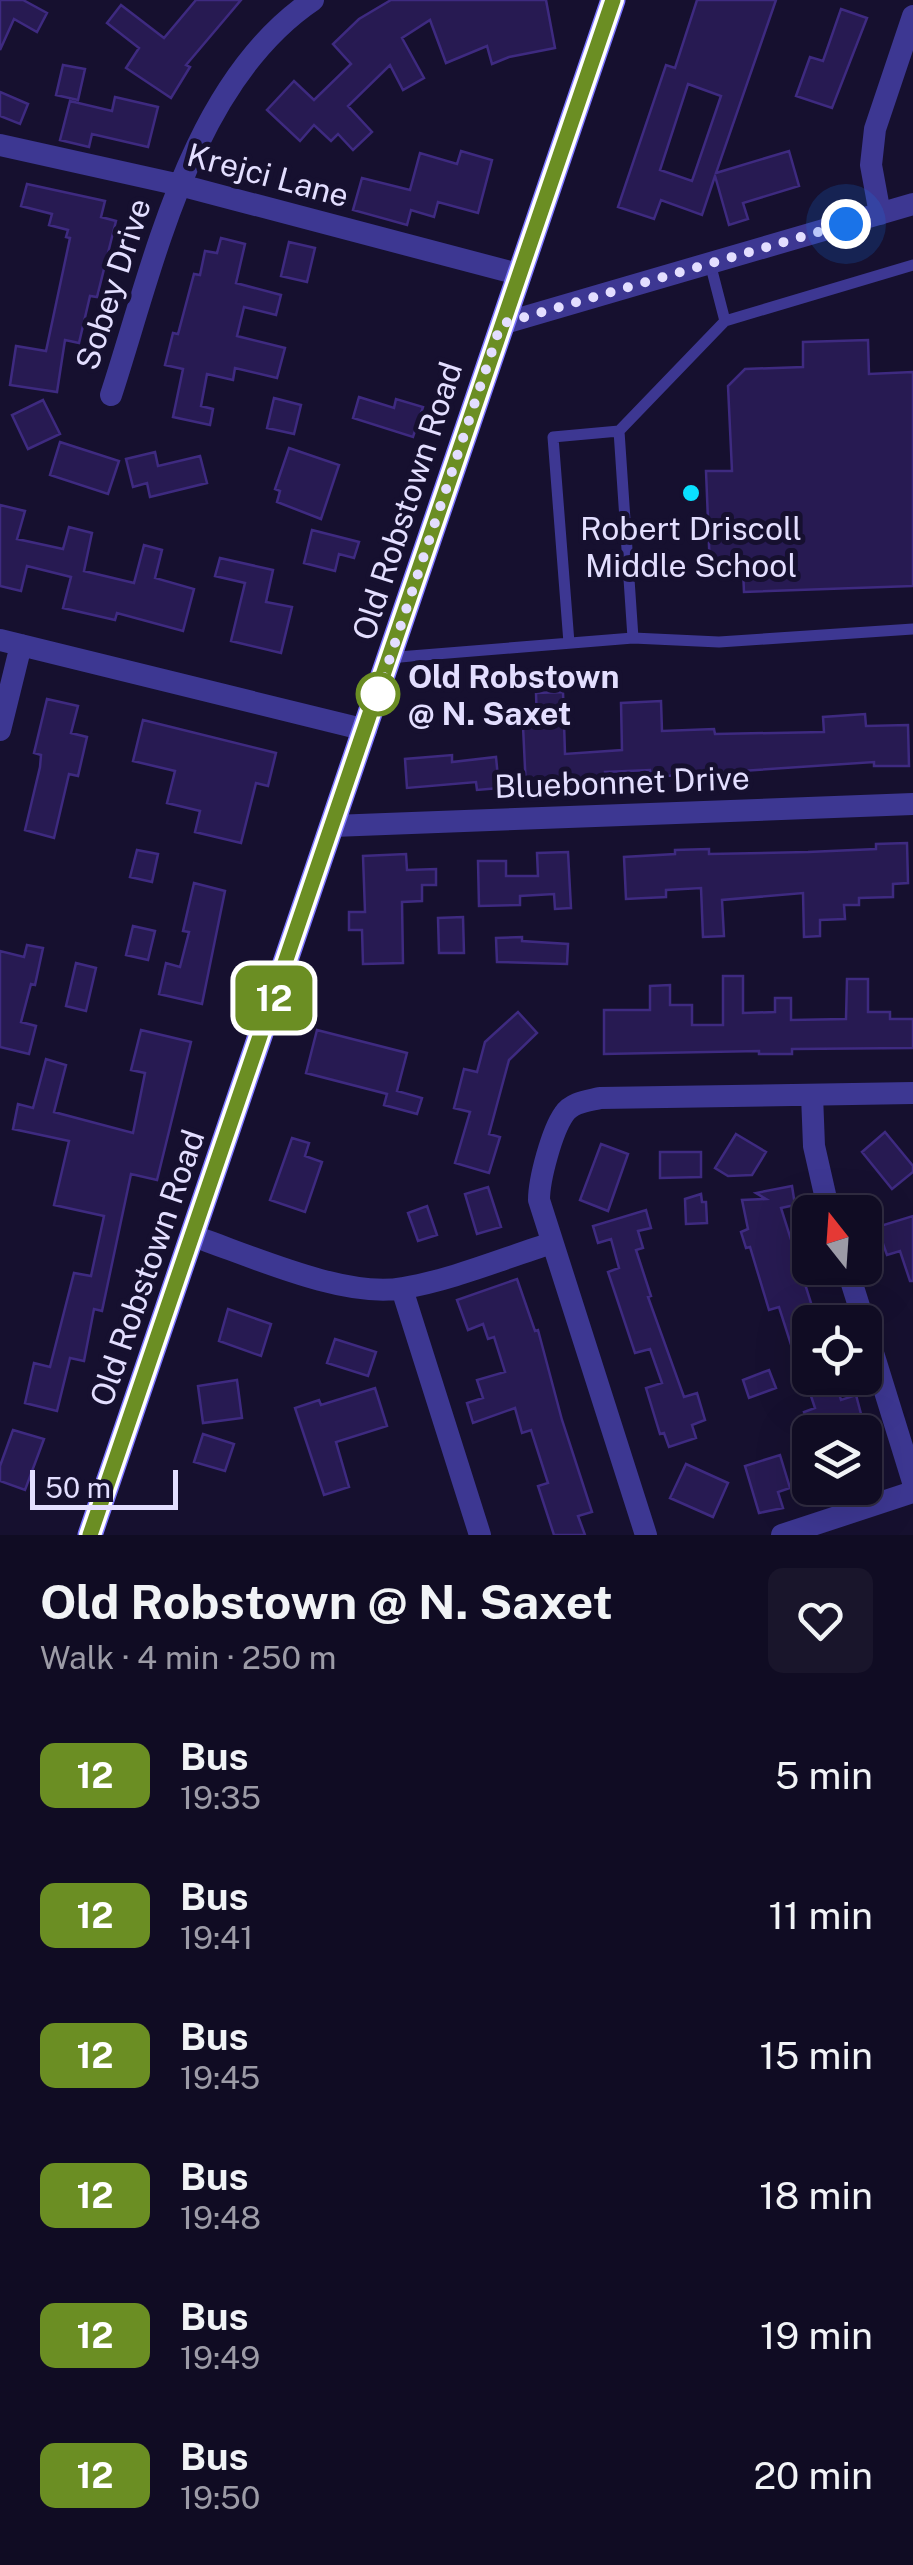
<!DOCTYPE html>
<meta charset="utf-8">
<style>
:root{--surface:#100c23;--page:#19152b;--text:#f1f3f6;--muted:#9c9ba6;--line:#302c41}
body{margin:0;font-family:"Public Sans",sans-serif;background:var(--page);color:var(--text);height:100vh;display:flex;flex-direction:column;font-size:38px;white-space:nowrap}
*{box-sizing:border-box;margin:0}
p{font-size:32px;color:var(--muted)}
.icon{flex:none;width:55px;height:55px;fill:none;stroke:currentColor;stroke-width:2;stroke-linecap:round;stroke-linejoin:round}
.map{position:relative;height:1535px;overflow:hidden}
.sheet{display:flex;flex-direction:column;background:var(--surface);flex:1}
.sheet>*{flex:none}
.badge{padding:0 20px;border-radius:15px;font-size:35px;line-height:65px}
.needle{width:65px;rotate:343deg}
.tools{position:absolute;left:792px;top:1195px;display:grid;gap:20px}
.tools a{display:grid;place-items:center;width:90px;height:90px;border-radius:15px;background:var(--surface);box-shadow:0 10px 40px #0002,0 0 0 2px var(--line);font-size:50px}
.scale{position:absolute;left:30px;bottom:25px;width:148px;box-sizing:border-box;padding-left:10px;border:5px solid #e3deff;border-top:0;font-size:28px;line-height:35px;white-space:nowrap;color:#e3deff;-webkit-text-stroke:8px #16102f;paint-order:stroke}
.you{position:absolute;width:50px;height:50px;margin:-25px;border:8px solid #fff;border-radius:50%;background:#1a73e8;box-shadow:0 0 0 15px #1a73e833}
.map>.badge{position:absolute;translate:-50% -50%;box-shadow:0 0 0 5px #fff}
.round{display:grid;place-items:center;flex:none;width:105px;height:105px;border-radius:15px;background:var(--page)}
.headline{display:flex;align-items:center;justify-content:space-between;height:170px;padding:0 40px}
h1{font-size:48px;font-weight:700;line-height:75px}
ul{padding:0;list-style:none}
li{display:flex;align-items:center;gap:30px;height:140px;padding:0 40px}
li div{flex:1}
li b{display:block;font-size:38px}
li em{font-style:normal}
li .badge{min-width:110px;font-weight:700;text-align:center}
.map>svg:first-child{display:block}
.building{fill:#271a52;stroke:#3e2a80;stroke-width:2.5;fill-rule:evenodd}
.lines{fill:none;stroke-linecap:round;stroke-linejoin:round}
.lane{stroke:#3d3792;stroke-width:11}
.street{stroke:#3d3792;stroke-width:22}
.secondary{stroke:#7c75ff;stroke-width:25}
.line-casing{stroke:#fff;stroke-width:22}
.line{stroke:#6b8e23;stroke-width:15}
.walk{stroke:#e3deff;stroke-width:10;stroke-dasharray:0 18}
.poi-dot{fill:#0ae0ff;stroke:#16102f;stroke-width:4}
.stop-dot{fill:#fff;stroke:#6b8e23;stroke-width:5}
.labels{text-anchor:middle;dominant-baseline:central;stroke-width:10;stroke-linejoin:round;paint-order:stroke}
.street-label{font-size:32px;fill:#e3deff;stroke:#16102f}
.poi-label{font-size:32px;fill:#e3deff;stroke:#16102f}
.stop-label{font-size:32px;font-weight:bold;fill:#e3deff;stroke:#16102f;text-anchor:start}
</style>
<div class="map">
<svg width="913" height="1535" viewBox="0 0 913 1535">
<rect width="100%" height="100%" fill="#16102f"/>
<!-- building -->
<path class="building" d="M0,0h23l24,13 -10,19 -23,-13 -14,31z
M196,0h45l-55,65 4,2 -19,31 -45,-30 13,-20 -32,-25 14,-18 43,33z
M391,0h155l9,48 -46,9 -17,7 -5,-18 -41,17 -16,-43 -28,18 22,40 -21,12 -13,-25 -42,41 24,26 -19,18 -15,-16 -7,7 -17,-16 -14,16 -33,-31 27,-29 20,19 37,-36 -18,-20 26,-25z
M697,0h79l-60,173 73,-22 10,35 -56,17 5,16 -19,6 -14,-49 -13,39 -41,-15 -7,19 -36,-12 48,-142 9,3zM688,84l33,12 -29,85 -32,-11z
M841,9l26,9 -35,90 -36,-12 14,-39 13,4z
M63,65l22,4 -7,31 -22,-5z
M0,92l28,12 -8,20 -20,-8z
M115,97l43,10 -10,40 -56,-13 -3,13 -29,-7 10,-39 42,10z
M461,151l31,9 -14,53 -40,-11 -4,15 -23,-7 -4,15 -54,-15 9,-32 48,12 10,-37 37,11z
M27,184l78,17 -4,16 15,4 -19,76 -7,-1 -11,47 -14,-3 -8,52 -47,-7 6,-39 30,5 24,-113 -4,-1 2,-7 -19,-5 3,-11 -31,-8z
M221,238l24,6 -9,39 45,12 -5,20 -32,-8 -7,29 48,12 -8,30 -42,-10 -2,12 -26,-6 -6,32 12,3 -3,16 -37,-8 10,-48 -18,-4 8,-32 5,1 16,-60 6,1 5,-24 12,2z
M289,242l26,6 -8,34 -26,-6z
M868,340l1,34 44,-2v214l-169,6 -1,-23 -33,1 -4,-99h26l-4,-85 17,-17 58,-2v-25z
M359,397l35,11 2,-9 27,8 -10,30 -60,-19z
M274,398l27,7 -7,29 -27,-6z
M43,400l17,34 -32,15 -16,-34z
M60,442l59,19 -11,33 -58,-19z
M289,448l50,17 -18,54 -44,-17 3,-11 -5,-2z
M155,452l3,14 42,-10 7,27 -57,14 -3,-14 -14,4 -7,-28z
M0,505l25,6 -8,28 46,10 6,-22 23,6 -8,38 50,12 10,-38 18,5 -7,28 39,11 -11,42 -66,-18 -2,7 -52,-12 8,-31 -44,-11 -6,25 -21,-5z
M312,530l47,12 -5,16 -15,-4 -4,17 -31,-8z
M220,558l53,12 -7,32 26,5 -11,46 -50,-12 14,-58 -30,-7z
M563,692l2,62 57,-4 -1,-47 40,-2 1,30 52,-2 1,5 109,-2 -1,-15 42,-3 1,12 42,-1 1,41h-35v-4l-223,15 -1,-7 -45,2v6l-39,3 1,6 -41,2 -3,-63 14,-1 -1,-32z
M47,699l31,7 -7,27 16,4 -9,39 -9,-2 -15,64 -29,-8 15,-63 1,-12 -7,-2z
M143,720l133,33 -8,33 -12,-3 -15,60 -46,-11 5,-21 -33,-8 8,-32 -42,-10z
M452,755v7l44,-5 3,31 -22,2 -1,-8 -69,6 -2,-29z
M907,843l1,40 -15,1v13l-34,1v7h-15l1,14 -25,1v16l-16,1 -1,-44 -81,7 2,36 -21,1 -2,-49 -35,2v7l-40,2 -2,-42 51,-3v-4l34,-1v5l99,-2 68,-3v-5z
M137,850l21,4 -6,28 -22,-5z
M568,852l3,56 -16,1 -1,-15 -34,2v9l-41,1 -1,-45h28v15h32l-1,-23z
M406,854l1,16 29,-1v16h-14v16l-20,1 1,61 -40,1 -1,-34h-13v-18h16l-2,-56z
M194,883l31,8 -23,113 -43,-10 7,-31 14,4 9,-35 -6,-1z
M463,917l1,36h-25l-1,-35z
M133,926l22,5 -7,29 -22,-5z
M522,937v4l46,3 -1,20 -70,-2 -1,-24z
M27,945l16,3 -8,37 -4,-1 -10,38 15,4 -7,28 -29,-7v-96l24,6z
M76,963l20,5 -10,43 -20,-5z
M723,976h20v37l32,-1v-14h16v22l55,-1 1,-40h21v33h22v7h23v29l-121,1v5h-33v-3l-155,3v-44h46v-24l20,-1v20h22v20h31z
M518,1012l19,21 -28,27 -20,74 11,3 -11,36 -34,-10 15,-51 -16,-4 10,-39 13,3 8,-30z
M141,1030l50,12 -34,138 -26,-6 -29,137 -8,-2 -10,52 -14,-3 -13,53 -32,-8 9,-40 16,4 24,-94 17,3 13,-60 -50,-11 15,-64 -56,-12 5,-25 15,4 13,-49 20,6 -12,47 79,21 12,-60 -14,-3z
M317,1030l90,23 -10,38 25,7 -5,16 -33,-9 3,-11 -81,-21z
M885,1132l28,34v6l-21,17 -30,-37z
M736,1134l30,18 -14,23 -24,1 -13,-8z
M292,1138l17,5 -4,13 17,6 -17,50 -35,-12z
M601,1144l27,10 -20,57 -28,-11z
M660,1152h41v25l-41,1z
M792,1186l3,19 -14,3 36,114h-7v56h24l7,22 15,-5 5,19 -51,16 -6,-18 11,-4 -18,-54h-3l-15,-47 -10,3 -19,-63 -4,1 -5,-16 7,-3 -6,-29 24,-1 -10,-6z
M488,1187l13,40 -24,7 -12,-40z
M701,1194l1,8h4l1,21 -21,1 -1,-25z
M427,1206l10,29 -19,6 -10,-28z
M646,1210l5,18 -13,3 5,17 -7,2 15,46 -3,1 36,100 13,-4 8,27 -13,5 4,13 -27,9 -5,-14 -4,1 -14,-46 16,-5 -12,-34 -15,4 -27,-81 11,-4 -8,-29 -13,4 -5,-17z
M913,1216v65h-3l-10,-30 -13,4 -10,-28z
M517,1279l18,52 3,-1 24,90 30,92 -14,4 7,19h-31l-16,-49 10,-3 -17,-53 -9,3 -7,-25 -42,15 -6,-20 16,-5 -6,-18 28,-8 -11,-35 -6,2 -5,-15 -15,6 -11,-30z
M228,1309l43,15 -10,32 -42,-15z
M335,1339l41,13 -8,24 -41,-13z
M769,1370l7,18 -27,10 -6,-18z
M237,1380l5,38 -39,5 -5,-37z
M375,1388l12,38 -51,16 13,45 -25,8 -29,-87 24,-8 2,5z
M13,1430l31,9 -19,51 -25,-9v-15z
M203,1434l31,10 -9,27 -31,-9z
M780,1455l10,33 -12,4 5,16 -24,5 -14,-47z
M686,1464l42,19 -15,34 -43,-19z"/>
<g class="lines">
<!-- lane -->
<path class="lane" d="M710,263l15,58
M619,431l106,-110 188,-56
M633,638l86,4 194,-13
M390,658l21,-2 222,-18 -14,-207 -66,6 16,206"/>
<!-- street -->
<path class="street" d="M0,145l180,40 338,89
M880,214l-9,-49 4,-36 38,-113
M501,324l412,-120
M111,395c43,-131 80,-313 202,-395
M0,640l366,90
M0,730l21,-85
M333,826l580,-22
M812,1095l2,51 15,66
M193,1236c56,19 152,63 210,52 49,-8 101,-30 149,-45
M847,1268l17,54
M402,1289l78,246
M865,1327l48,155
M646,1535l-107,-335c0,-21 13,-69 25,-86 8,-12 24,-13 36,-16l313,-5
M782,1535l131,-43"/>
<!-- secondary -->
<path class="secondary" d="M90,1535l523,-1535"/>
</g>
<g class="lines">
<defs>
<path id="line" d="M90,1535l523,-1535"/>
</defs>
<!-- line casing -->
<use href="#line" class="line-casing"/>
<!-- line -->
<use href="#line" class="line"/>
<!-- walk -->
<path class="walk" d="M378,694l123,-370 345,-100"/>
</g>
<!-- markers -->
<circle class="poi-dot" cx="691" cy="493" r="10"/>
<circle class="stop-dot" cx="378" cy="694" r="20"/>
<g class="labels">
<!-- street labels -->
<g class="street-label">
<text transform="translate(268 175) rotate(15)">Krejci Lane</text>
<text transform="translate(113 284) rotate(-72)">Sobey Drive</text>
<text transform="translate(407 501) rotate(-72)">Old Robstown Road</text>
<text transform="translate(622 782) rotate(-2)">Bluebonnet Drive</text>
<text transform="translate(147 1268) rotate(-71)">Old Robstown Road</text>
</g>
<!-- poi labels -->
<g class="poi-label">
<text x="691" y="528">Robert Driscoll<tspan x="691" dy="37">Middle School</tspan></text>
</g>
<!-- stop labels -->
<g class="stop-label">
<text x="408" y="676">Old Robstown<tspan x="408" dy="37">@ N. Saxet</tspan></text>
</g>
</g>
</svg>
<div class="tools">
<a><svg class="needle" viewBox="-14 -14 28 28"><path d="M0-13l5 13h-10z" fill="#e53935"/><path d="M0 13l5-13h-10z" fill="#9c9ba6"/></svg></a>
<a><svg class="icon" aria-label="locate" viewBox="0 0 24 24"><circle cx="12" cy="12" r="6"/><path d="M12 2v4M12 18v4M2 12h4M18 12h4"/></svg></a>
<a><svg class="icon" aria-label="layers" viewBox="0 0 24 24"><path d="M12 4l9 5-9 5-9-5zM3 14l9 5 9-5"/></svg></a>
</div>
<div class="scale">50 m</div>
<div class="you" style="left:846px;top:224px"></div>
<b class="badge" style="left:274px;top:998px;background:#6b8e23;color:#fff">12</b>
</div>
<section class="sheet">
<div class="headline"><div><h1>Old Robstown @ N. Saxet</h1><p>Walk · 4 min · 250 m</p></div><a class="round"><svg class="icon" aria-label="heart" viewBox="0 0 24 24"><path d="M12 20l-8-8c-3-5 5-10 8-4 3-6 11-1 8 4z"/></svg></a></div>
<ul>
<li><span class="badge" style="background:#6b8e23;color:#fff">12</span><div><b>Bus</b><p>19:35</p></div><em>5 min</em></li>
<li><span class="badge" style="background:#6b8e23;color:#fff">12</span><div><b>Bus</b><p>19:41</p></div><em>11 min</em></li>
<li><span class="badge" style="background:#6b8e23;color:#fff">12</span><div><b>Bus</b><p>19:45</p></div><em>15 min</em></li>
<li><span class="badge" style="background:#6b8e23;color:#fff">12</span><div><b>Bus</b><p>19:48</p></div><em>18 min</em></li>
<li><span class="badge" style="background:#6b8e23;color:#fff">12</span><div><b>Bus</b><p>19:49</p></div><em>19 min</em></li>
<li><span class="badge" style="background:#6b8e23;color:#fff">12</span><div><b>Bus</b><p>19:50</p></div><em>20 min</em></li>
</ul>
</section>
